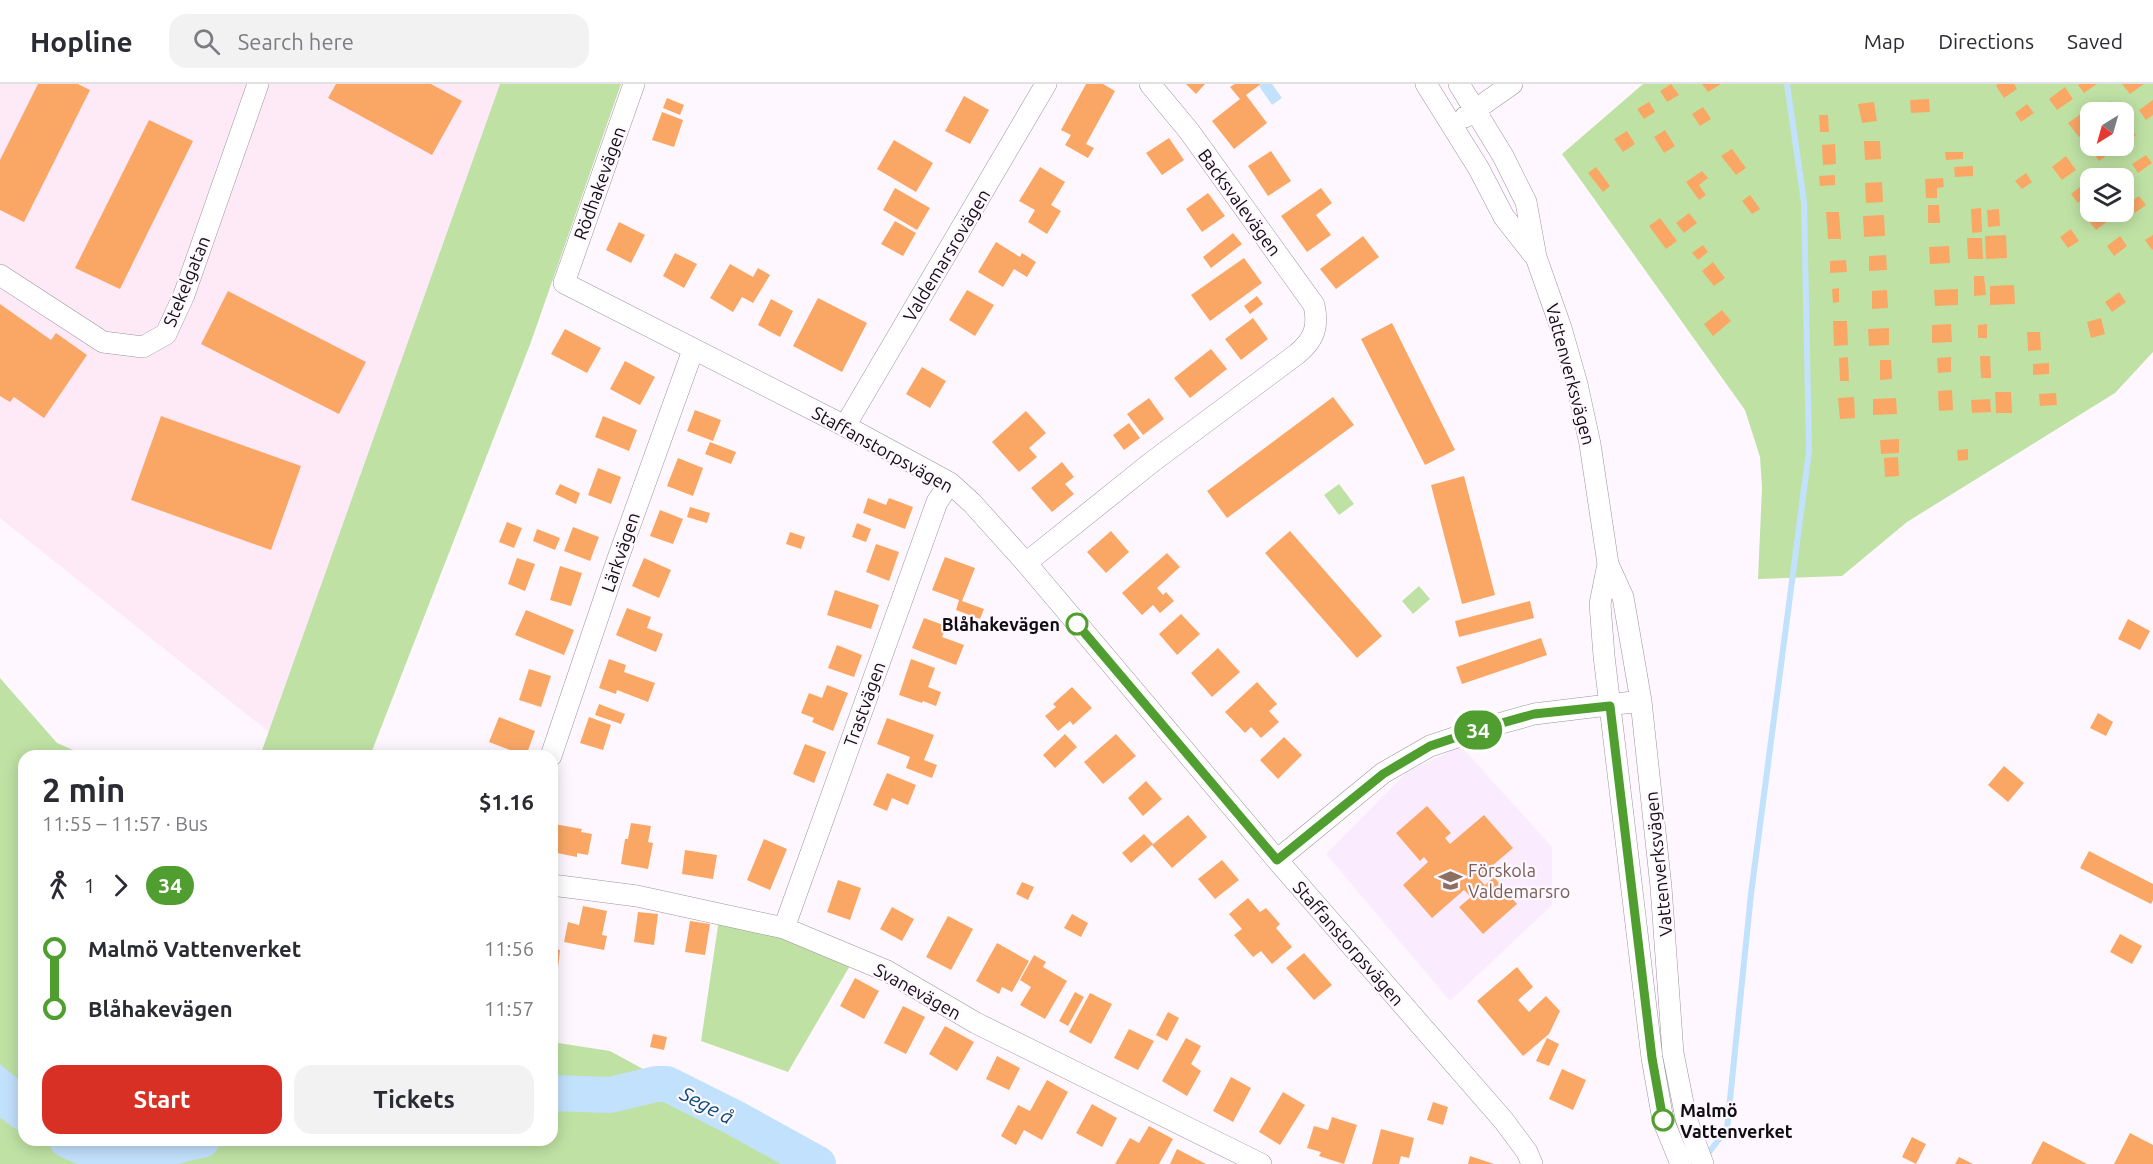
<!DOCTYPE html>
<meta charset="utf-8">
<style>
:root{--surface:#fff;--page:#f2f2f3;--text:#2b2b33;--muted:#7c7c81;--line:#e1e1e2;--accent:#d93025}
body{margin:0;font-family:Ubuntu,sans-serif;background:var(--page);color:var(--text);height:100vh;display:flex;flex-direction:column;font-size:22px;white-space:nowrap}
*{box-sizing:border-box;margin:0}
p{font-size:20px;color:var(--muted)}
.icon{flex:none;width:33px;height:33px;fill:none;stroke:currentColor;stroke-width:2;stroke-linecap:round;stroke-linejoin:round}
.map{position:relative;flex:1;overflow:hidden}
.panel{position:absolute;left:18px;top:666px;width:540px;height:396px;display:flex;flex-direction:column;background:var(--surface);border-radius:18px;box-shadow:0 3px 15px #0003}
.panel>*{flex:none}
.badge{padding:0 12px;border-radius:20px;font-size:21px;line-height:39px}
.needle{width:39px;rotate:217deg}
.buttons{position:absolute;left:2080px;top:18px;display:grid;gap:12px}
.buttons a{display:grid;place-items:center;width:54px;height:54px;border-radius:12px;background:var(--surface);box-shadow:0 3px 15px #0003;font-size:30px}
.map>.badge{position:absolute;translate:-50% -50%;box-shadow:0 0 0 3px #fff}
.legs{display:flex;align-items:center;gap:9px;height:66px;padding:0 24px;font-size:20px}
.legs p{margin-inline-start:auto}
.overview{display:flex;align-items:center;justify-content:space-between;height:102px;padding:0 24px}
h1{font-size:33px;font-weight:600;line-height:45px}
.primary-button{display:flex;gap:12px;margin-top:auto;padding:12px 24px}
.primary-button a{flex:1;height:69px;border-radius:18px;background:var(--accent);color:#fff;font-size:24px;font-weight:600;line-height:69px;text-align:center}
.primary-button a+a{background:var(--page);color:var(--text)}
ul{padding:0 24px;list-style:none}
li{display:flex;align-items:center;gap:21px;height:60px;font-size:22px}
li i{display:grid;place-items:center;width:9px;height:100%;margin:0 8px;background:currentColor}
li i::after{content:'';width:15px;height:15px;margin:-8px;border:4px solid;border-radius:50%;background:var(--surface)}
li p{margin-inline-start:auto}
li:first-child i{background:linear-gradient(#0000 50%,currentColor 0)}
li:last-child i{background:linear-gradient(currentColor 50%,#0000 0)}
header{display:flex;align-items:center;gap:36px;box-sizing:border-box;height:84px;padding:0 30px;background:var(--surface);border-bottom:2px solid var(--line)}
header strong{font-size:28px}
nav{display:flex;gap:33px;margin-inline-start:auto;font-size:21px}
.search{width:420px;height:54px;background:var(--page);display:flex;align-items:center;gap:15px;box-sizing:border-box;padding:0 21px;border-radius:18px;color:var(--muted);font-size:22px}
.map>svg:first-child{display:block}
.built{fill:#fbebfe}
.industrial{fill:#fee9f7}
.green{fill:#bfe2a4;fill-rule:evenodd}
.water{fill:#c2e1fd}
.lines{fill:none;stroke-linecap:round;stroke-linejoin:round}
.stream{stroke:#c2e1fd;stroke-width:6}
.river{stroke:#c2e1fd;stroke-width:36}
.building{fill:#faa766}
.minor-casing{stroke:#9d939f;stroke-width:22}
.minor{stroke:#fff;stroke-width:21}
.line-1-casing{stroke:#fff;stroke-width:14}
.line-1{stroke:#509e2f;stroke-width:9}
.stop-1-dot{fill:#fff;stroke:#509e2f;stroke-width:3}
.labels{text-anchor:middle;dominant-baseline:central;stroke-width:4.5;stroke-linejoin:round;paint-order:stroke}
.street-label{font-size:18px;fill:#100d11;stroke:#fef7ff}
.stop-label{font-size:18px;font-weight:bold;fill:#100d11;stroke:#fef7ff;text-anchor:end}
.education-label{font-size:18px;fill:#785e54;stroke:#fef7ff;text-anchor:start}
.water-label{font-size:20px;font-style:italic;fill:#094975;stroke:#fef7ff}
</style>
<header>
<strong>Hopline</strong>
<div class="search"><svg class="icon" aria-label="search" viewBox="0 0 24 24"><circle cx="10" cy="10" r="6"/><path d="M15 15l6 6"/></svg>Search here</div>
<nav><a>Map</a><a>Directions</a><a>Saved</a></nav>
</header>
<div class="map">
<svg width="2153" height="1080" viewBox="0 0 2153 1080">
<rect width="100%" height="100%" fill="#fef7ff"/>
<!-- built -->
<path class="built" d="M1461,662l91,101v58l-102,96 -124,-147 81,-82z"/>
<!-- industrial -->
<path class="industrial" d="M0,0h500l-231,648 -269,-214z"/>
<!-- green -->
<path class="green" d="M500,0h121l-90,258 -161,414h-110z
M1643,0h510v268l-38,41 -208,129 -65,54 -84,3 4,-91 -2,-31 -15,-47 -183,-256zM2091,28h33v34h-33zM2091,94h33v34h-33z
M1339,400l15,20 -15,11 -15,-20z
M1419,502l11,13 -17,15 -11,-13z
M0,594l57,65 30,13h-63v384h528v-98l58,9 208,113h-818z
M719,835l66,19 66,26 -63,108 -87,-31z"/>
<!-- water -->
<path class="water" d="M1262,0h10l10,14 -10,7 -13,-19z
M0,980l24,20v17l-24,-19z
M92,1056h63l-32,8z"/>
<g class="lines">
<!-- stream -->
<path class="stream" d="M1706,1072l21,-27 24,-235 58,-443 -5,-249 -17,-118"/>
<!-- river -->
<path class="river" d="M552,1009l58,2 46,-11h11l68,34 83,46
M0,1011l24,18
M67,1056c28,13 54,20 86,13 16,-4 32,-11 49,-13"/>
</g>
<!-- building -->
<path class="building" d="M38,0h40l12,6 -66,132 -24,-12v-50z
M336,0h95l31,17 -30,54 -104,-57z
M1086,0h17l12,7 -29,53 8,4 -6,10 -23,-13 6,-10 -10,-5z
M1186,0h19l-9,10z
M1235,0h26l-15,11 21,28 -33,26 -22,-28 28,-22 -10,-12z
M1671,0l8,11 -12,7 -7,-11z
M1702,0h19l-13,8z
M1998,0h16l3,5 -13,9 -8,-12z
M2080,0h17l-13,9 -6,-8z
M2122,0h22l-14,10z
M2065,3l8,12 -16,11 -8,-11z
M964,12l25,14 -19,34 -25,-13z
M667,14l17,7 -4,10 -17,-7z
M1929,15l1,13 -19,1 -1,-13z
M2153,16v15l-7,5 -7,-10z
M2111,17l6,8 -5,3h-17z
M1649,18l6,10 -11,7 -7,-10z
M1874,18l3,19 -15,2 -4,-19z
M2027,20l7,9 -13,9 -6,-9z
M1703,23l8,12 -11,7 -8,-12z
M662,28l21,8 -9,27 -22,-7z
M2081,30l10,14 -12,9 -11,-14z
M1819,31h9l1,17h-9z
M149,36l44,21 -73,148 -45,-21z
M2131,44l5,7 -12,9v-12z
M1665,46l10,16 -11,7 -10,-16z
M1627,47l8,13 -12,8 -9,-13z
M1169,54l15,22 -22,15 -16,-22z
M894,56l39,23 -17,29 -39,-23z
M1864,57h16l1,18 -16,1z
M1835,60l1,20 -13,1 -1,-20z
M2102,62h3l5,7 -11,8 -6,-9z
M1732,65l14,19 -10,7 -15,-19z
M1271,67l20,30 -23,15 -20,-30z
M1945,68h18v7l-17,1z
M2146,71l6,8 -14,10 -6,-9z
M2066,72l10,14 -14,10 -10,-13z
M1973,82v10l-18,1 -1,-10z
M1040,83l25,15 -14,23 10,6 -14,23 -19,-12 7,-12 -16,-9z
M1596,83l14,19 -7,6 -15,-19z
M1702,87l6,7 -9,7 7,10 -7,5 -13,-18z
M2124,87l6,8 -6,5v-6h-11z
M2026,89l6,9 -10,7 -7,-8z
M1835,91v10l-15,1 -1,-10z
M1943,94l1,9 -7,1v10h-11l-1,-19z
M1882,98l1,20 -17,1 -1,-20z
M2085,99l6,10 -13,10 -7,-9z
M895,104l35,20 -13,22 -34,-20z
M1321,104l11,15 -16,12 15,20 -24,17 -26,-36z
M1208,109l17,23 -23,16 -16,-23z
M1750,111l10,14 -8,5 -10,-13z
M2139,112l7,9 -17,12 -5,-10z
M1928,121h11l1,18h-12z
M1981,124l1,24 -10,1 -1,-24z
M1999,125l1,17 -12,1 -1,-17z
M1826,128h13l2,27h-13z
M2099,128h3l6,9 -12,9 -8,-10z
M1689,129l8,10 -13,10 -8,-10z
M1884,131l1,21 -21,1 -1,-21z
M1660,134l17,23 -11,8 -17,-23z
M895,137l21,12 -13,23 -22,-12z
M619,138l26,13 -14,28 -25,-13z
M2071,145l8,12 -11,7 -8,-11z
M1233,149l9,11 -31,24 -8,-11z
M2006,151l1,23 -21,1 -1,-23z
M2153,151v14l-1,1 -7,-10z
M1363,152l16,21 -43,32 -16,-20z
M2120,152l7,10 -13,10 -7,-10z
M1967,154h15l1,21h-15z
M996,158l24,15 2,-4 14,9 -9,15 -13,-8 -11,18 -25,-15z
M1703,161l5,7 -10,8 -6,-7z
M1949,162l1,17 -20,1 -1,-17z
M675,169l22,11 -13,24 -21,-12z
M1886,171l1,15 -18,1v-15z
M1244,174l18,25 -52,38 -19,-26z
M1846,176l1,12 -17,1v-12z
M1713,178l12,16 -11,8 -12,-15z
M730,180l23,13 5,-9 12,7 -17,28 -11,-6 -9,15 -23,-14z
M1974,192h10l2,19 -12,1z
M2014,201l1,19 -25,1v-19z
M1839,204v14l-6,1 -1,-14z
M1958,205v16l-23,1 -1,-16z
M967,206l27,15 -19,31 -26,-16z
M1887,206l1,18 -16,1v-18z
M228,207l138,71 -27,52 -138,-70z
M2119,208l7,10 -14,10 -7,-10z
M1257,212l6,8 -13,10 -6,-8z
M818,214l49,25 -25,49 -49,-26z
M771,215l22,12 -13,26 -22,-12z
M0,220l51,36 5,-7 31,22 -43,63 -30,-21 -4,5 -10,-6z
M1722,226l9,11 -18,15 -9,-12z
M1253,234l15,21 -27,21 -16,-21z
M2101,234l4,16 -14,4 -4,-16z
M1833,237h14l1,24 -14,1z
M1392,239l63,127 -30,15 -64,-126z
M1951,240l1,18 -20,1v-18z
M1987,240v14h-9v-13z
M1889,244v17l-20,1 -1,-17z
M565,245l36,19 -14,25 -36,-19z
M2027,248h13l1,18 -13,1z
M1211,265l16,20 -37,29 -16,-20z
M1980,272h10l1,22h-10z
M1848,273l1,24h-9l-1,-23z
M1951,273v15l-13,1 -1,-15z
M1880,276h11l1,19 -12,1z
M625,277l30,16 -15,28 -30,-16z
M2049,279v11l-16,1v-11z
M922,283l24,14 -16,27 -24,-14z
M1952,306l1,20 -14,1 -1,-20z
M1995,308h16l1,21h-16z
M2056,309l1,12 -17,1 -1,-12z
M1333,313l21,28 -127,93 -20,-27z
M1854,313l1,21 -15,1 -2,-21z
M1149,314l15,21 -21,16 -16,-21z
M1896,314l1,16 -24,1v-16z
M1990,315l1,13 -19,1 -1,-13z
M695,326l26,10 -8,21 -26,-10z
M1026,327l20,22 -17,15 8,9 -18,15 -27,-30z
M161,332l140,50 -30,84 -140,-50z
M603,332l34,14 -8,21 -34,-14z
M1129,339l11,15 -16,12 -11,-15z
M1899,355v14l-18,1 -1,-14z
M710,358l26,10 -5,12 -26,-10z
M1968,365v11l-10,1 -1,-11z
M1898,373l1,19 -14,1 -1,-19z
M678,374l25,10 -10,28 -26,-10z
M1062,378l12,15 -9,7 9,10 -22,18 -21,-24z
M598,384l23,9 -10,27 -23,-9z
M1464,392l31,119 -33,9 -31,-119z
M560,400l20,9 -4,11 -21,-10z
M868,414l18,7 3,-7 24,9 -8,22 -42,-16z
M690,423l20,6 -3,10 -20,-6z
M660,426l23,9 -10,25 -23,-8z
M507,438l15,6 -8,20 -15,-6z
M857,439l14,6 -5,13 -14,-5z
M573,443l26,10 -9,24 -26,-10z
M537,445l23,9 -5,12 -22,-9z
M1111,447l18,21 -23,21 -19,-21z
M1290,447l92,105 -25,22 -92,-105z
M790,448l15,5 -4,12 -15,-5z
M876,460l23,8 -10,29 -23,-9z
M1167,469l13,14 -23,21 6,7 3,-3 8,9 -14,12 -7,-8 -11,10 -20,-22z
M945,473l30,11 -13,33 22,8 -4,10 -24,-9 3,-10 -27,-10z
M517,474l18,6 -10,27 -17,-7z
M644,474l27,12 -12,28 -27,-12z
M560,482l22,7 -11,33 -21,-6z
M835,506l44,15 -8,24 -44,-14z
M1530,517l4,17 -75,19 -4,-16z
M627,524l24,9 -4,11 16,6 -7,18 -40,-17z
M526,526l48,20 -10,25 -49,-20z
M1181,530l19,20 -23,21 -18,-21z
M924,534l22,8 -4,11 22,8 -8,20 -44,-17z
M2128,535l22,12 -10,19 -22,-11z
M1541,554l6,17 -85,29 -6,-17z
M837,561l25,10 -8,22 -26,-9z
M1218,564l22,24 -28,25 -21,-24z
M609,575l17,6 -2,7 31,11 -7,19 -31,-12 -1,4 -17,-6z
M911,575l24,9 -7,19 13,5 -5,14 -13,-5 -1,2 -23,-8z
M529,585l22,7 -10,31 -22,-7z
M1257,598l20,22 -8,7 10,11 -18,16 -10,-11 -6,6 -20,-21z
M827,601l21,8 -15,38 -21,-9 2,-4 -13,-5 8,-20 13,5z
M1072,603l20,21 -19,17 -3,-4 -12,10 -13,-15 11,-9 -3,-3z
M599,620l26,10 -4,10 -26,-9z
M2098,629l15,9 -7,14 -16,-8z
M499,633l36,14 -9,25 -37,-14z
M589,633l22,8 -8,25 -23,-7z
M887,634l47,17 -10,25 13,5 -5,13 -26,-10 4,-11 -33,-13z
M1065,650l12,13 -22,21 -12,-13z
M1116,650l20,22 -33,28 -19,-22z
M1284,653l18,18 -24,24 -18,-19z
M805,660l21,8 -12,31 -21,-9z
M2004,682l20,17 -16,19 -20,-17z
M887,689l29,12 -8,20 -16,-7 -5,13 -14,-6z
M1146,697l16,18 -19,17 -15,-18z
M1427,722l24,27 -6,5 5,6 34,-29 29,33 -35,30 7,7 9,-8 23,27 -34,30 -24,-27 12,-10 -7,-7 -32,28 -29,-33 25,-23 -4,-5 -4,4 -24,-28z
M1188,731l19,22 -35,31 -20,-23z
M631,739l20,3 -3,16 5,1 -5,26 -27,-5 4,-25h3z
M554,740l28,5 -1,3 11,2 -4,21 -11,-2v4l-25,-5z
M1144,750l9,10 -22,19 -9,-10z
M764,755l23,10 -17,41 -23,-10z
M685,766l32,5 -4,24 -31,-5z
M2089,767l64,33v16l-2,4 -71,-36z
M1222,776l17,20 -24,19 -17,-20z
M838,796l23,8 -11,32 -23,-8z
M1022,798l12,5 -6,13 -12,-6z
M1248,814l12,14 6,-4 14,16 -4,4 16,19 -20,17 -11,-13 -8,6 -19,-22 8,-6 -13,-15z
M583,822l24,5 -5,24 5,1 -3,14 -40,-8 4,-20 11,3z
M892,823l22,12 -12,22 -22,-12z
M638,828l20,2 -4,31 -20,-3z
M1072,830l16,9 -7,14 -17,-9z
M948,832l25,13 -22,41 -25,-13z
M690,837l20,3 -5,31 -20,-3z
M2120,850l22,12 -10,18 -22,-12z
M997,859l32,18 -17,31 -10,-5 -3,7 -23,-13z
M552,865l8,1 -3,27 -5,-1z
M1304,869l28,32 -18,15 -28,-32z
M1034,871l12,7 -3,5 24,14 -22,38 -25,-14 11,-18 -11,-7z
M1517,883l16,20 -15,13 11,12 17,-16 14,15 -11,23 -26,22 -46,-55z
M855,894l24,13 -15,28 -24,-13z
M1075,908l9,5 -16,29 -9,-5z
M1090,909l22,11 -21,40 -22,-12z
M903,922l22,11 -19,37 -22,-11z
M1168,928l11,6 -12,23 -11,-6z
M945,942l29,16 -17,29 -28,-17z
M1129,945l25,12 -16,29 -24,-12z
M653,950l14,3 -3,13 -14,-3z
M1186,954l15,8 -10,18 10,7 -14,25 -25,-15z
M1547,954l12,6 -10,22 -13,-5z
M997,972l23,12 -11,22 -23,-11z
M1562,985l24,11 -13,30 -24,-11z
M1231,993l20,11 -18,34 -20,-11z
M1047,996l21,12 -26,48 -18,-10 -8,15 -15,-9 17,-31 12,6z
M1283,1008l22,13 -25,40 -21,-13z
M1433,1018l15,5 -5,18 -16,-5z
M1092,1020l25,14 -15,29 -26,-14z
M1332,1033l25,8 -13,39 -25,-8 2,-4 -14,-4 7,-22 14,4z
M1149,1042l24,13 -14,25h-44l15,-26 9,5z
M1381,1045l33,9 -5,20 -8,-2 -2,8h-27z
M2130,1049l23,12v19h-39z
M1912,1053l14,7 -10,20 -14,-7z
M2043,1057l44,23h-56z
M1177,1065l29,15h-36z
M1470,1072l24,8h-26z
M1959,1073l14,7h-18z"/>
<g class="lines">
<defs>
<path id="minor" d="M634,0l-70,199 281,143 105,57 22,20 54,60 251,297 227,261 23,31 5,12
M1426,0l53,85 25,48 29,37
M1459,0l44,72 23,46 10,55 25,71 16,56 13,60 18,120 15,33 18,104 20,186 12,166 13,65 17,46
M1465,33l47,-33
M0,191l103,67 40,5 23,-13 18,-39 74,-211
M845,342l201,-342
M1026,479l126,-101 145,-108c17,-14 22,-27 17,-49l-125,-174 -39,-47
M1608,480l-8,40 4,52 48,402 11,62 18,44
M551,672l66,-195 76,-211
M1277,776l106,-87 47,-27 54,-18 50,-14 107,-13
M552,801l85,11 147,32 103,43 89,52 285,141
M784,844l153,-426 13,-19"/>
</defs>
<!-- minor casing -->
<use href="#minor" class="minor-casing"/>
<!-- minor -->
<use href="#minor" class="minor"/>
</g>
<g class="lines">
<defs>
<path id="line-1" d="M1077,540l200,236 106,-86 47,-28 54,-18 50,-14 76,-8 42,352 11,62"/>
</defs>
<!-- line-1 casing -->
<use href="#line-1" class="line-1-casing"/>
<!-- line-1 -->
<use href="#line-1" class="line-1"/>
</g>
<!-- icons -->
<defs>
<symbol id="school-bare" viewBox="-9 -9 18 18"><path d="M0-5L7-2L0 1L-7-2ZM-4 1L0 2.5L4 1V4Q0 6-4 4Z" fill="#8d6e63" stroke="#fef7ff" stroke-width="2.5" paint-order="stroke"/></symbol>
</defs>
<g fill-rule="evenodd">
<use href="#school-bare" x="1434" y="780" width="33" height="33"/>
</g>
<!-- markers -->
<g class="stop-1-dot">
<circle cx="1077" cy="540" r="10"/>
<circle cx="1663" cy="1036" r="10"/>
</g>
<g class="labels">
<!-- street labels -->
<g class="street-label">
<text transform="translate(599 99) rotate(-70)">Rödhakevägen</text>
<text transform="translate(1240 118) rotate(54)">Backsvalevägen</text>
<text transform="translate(946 171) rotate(-59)">Valdemarsrovägen</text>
<text transform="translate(186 197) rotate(-68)">Stekelgatan</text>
<text transform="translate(1571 290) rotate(75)">Vattenverksvägen</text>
<text transform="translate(883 365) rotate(29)">Staffanstorpsvägen</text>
<text transform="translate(620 468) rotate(-71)">Lärkvägen</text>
<text transform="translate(864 620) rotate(-70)">Trastvägen</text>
<text transform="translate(1658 780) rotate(-96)">Vattenverksvägen</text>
<text transform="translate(1349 859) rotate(49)">Staffanstorpsvägen</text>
<text transform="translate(918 907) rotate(29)">Svanevägen</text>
</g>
<!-- stop labels -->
<g class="stop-label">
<text x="1060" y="540">Blåhakevägen</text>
<text x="1680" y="1026" text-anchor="start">Malmö<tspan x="1680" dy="21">Vattenverket</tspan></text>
</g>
<!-- education labels -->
<g class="education-label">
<text x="1468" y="786">Förskola<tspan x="1468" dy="21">Valdemarsro</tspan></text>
</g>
<!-- water labels -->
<g class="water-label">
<text transform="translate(707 1021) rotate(28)">Sege å</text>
</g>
</g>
</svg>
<div class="buttons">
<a><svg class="needle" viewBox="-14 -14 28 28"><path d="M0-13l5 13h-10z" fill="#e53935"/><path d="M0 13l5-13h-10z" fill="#7c7c81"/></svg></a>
<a><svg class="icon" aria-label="layers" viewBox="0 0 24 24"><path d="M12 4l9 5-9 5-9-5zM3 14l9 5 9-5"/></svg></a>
</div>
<b class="badge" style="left:1478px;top:646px;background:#509e2f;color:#fff">34</b>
<section class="panel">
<div class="overview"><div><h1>2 min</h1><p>11:55 – 11:57 · Bus</p></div><b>$1.16</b></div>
<div class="legs"><svg class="icon" aria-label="walk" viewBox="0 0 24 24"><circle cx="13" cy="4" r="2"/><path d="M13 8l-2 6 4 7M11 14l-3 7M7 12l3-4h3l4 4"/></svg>1<svg class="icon" aria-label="forward" viewBox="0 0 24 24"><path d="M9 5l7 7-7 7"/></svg><b class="badge" style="background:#509e2f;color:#fff">34</b></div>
<ul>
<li><i style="color:#509e2f"></i><b>Malmö Vattenverket</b><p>11:56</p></li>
<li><i style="color:#509e2f"></i><b>Blåhakevägen</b><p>11:57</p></li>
</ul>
<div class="primary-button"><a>Start</a><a>Tickets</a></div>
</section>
</div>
